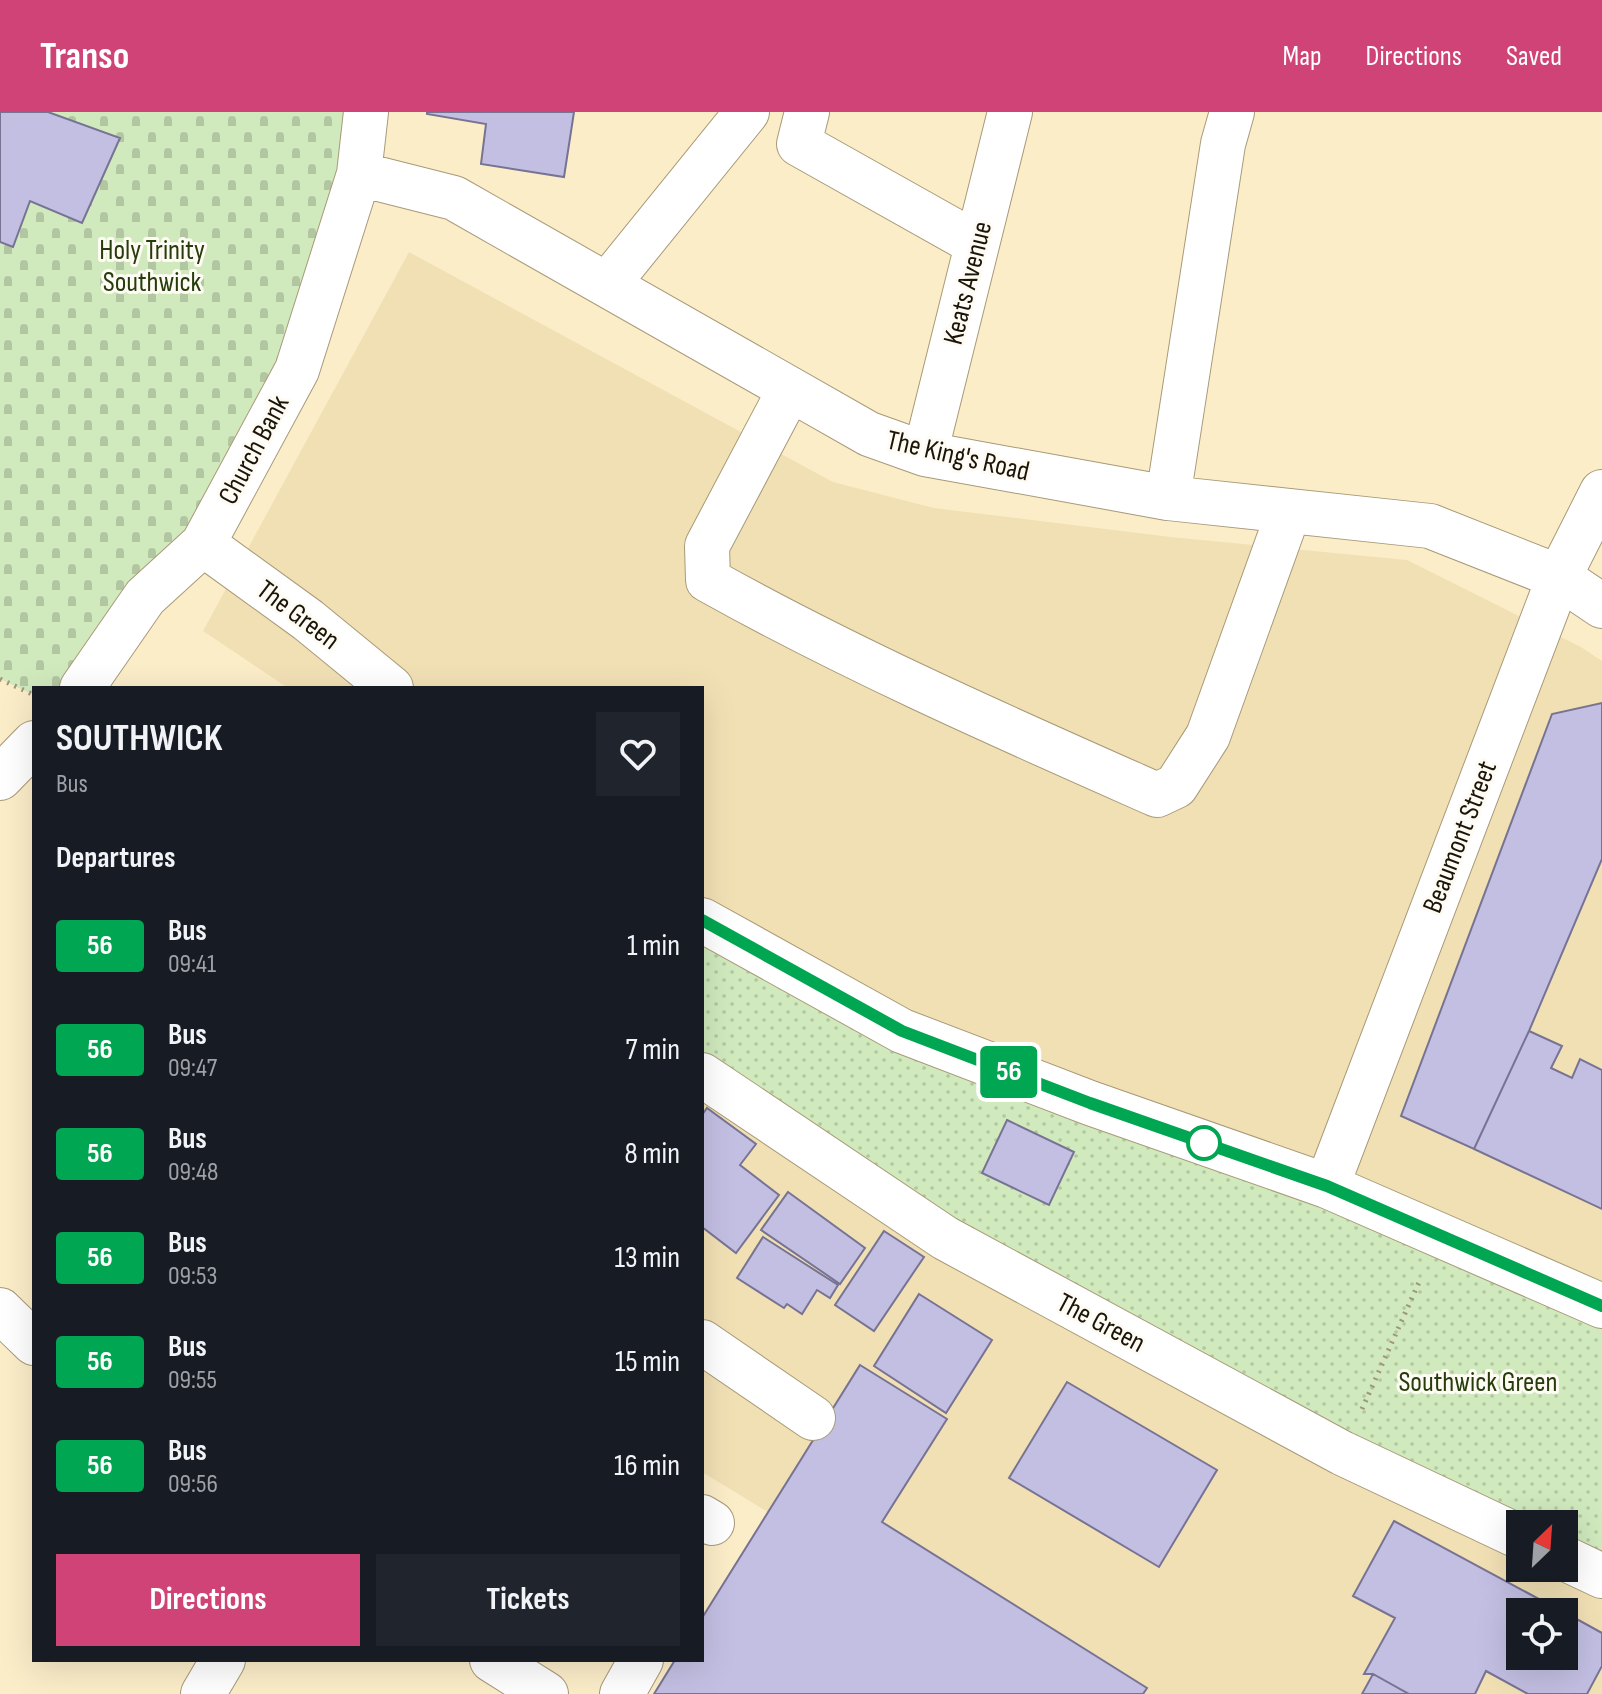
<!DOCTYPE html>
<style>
:root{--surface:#171b24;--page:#20242c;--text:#f1f3f6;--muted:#9ea1a6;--accent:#cf4376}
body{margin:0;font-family:"Sofia Sans Condensed",sans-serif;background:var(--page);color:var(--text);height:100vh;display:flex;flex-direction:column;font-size:30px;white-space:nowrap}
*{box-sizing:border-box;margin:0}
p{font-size:26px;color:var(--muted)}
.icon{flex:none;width:44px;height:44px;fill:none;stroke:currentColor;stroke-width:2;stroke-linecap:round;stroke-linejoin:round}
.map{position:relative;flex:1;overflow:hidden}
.side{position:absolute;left:32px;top:574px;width:672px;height:976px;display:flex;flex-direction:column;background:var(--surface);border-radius:0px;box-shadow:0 8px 32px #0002}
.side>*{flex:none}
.badge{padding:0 16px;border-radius:6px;font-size:28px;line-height:52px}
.needle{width:52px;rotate:25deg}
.tools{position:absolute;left:1506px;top:1398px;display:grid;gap:16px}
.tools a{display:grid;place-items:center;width:72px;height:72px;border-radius:0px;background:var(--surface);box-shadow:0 8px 32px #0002;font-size:40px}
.map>.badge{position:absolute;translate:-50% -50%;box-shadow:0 0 0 4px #fff}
h2{padding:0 24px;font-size:30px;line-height:72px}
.round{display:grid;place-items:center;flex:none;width:84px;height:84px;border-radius:0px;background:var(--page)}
.headline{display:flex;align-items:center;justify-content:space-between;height:136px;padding:0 24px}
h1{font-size:38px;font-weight:700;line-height:60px}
.cta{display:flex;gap:16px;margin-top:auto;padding:16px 24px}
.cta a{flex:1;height:92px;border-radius:0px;background:var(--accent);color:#fff;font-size:32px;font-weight:700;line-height:92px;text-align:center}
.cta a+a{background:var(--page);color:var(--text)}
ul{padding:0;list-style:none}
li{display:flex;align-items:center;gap:24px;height:104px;padding:0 24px}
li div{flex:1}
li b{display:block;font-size:30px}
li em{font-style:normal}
li .badge{min-width:88px;font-weight:700;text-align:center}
header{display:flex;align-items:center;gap:48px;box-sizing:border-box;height:112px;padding:0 40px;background:var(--accent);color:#fff}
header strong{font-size:38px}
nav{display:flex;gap:44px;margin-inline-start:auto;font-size:28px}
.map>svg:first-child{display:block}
.built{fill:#f2e0b5;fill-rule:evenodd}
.cemetery{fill:url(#cemetery-stones)}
.park{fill:url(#park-dots)}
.building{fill:#c3bfe3;stroke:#777393;stroke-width:2}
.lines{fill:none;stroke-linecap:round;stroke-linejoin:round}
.minor-casing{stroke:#a89a78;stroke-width:46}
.path{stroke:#a1967c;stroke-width:5;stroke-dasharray:2 6;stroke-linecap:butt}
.minor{stroke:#fff;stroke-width:44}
.line-casing{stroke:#fff;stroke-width:18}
.line{stroke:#00a651;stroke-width:12}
.stop-dot{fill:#fff;stroke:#00a651;stroke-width:4}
.labels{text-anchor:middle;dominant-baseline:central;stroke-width:6;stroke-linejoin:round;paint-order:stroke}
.park-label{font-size:28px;fill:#263c0b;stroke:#fefbf4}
.street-label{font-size:28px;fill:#1a1508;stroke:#fefbf4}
</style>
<header>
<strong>Transo</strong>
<nav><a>Map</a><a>Directions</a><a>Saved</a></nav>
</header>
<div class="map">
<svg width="1602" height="1582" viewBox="0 0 1602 1582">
<defs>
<pattern id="cemetery-stones" width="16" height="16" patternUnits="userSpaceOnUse" patternTransform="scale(2)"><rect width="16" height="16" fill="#d0e9bd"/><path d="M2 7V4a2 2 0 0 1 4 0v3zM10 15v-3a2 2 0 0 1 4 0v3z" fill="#b2c7a1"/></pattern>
<pattern id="park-dots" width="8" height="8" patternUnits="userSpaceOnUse" patternTransform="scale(2)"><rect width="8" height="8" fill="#d0e9bd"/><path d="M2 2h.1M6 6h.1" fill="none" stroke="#b2c7a1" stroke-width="1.8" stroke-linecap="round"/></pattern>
</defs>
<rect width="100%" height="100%" fill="#fcedc9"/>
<!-- built -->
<path class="built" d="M409,140l424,230 101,26 237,29 236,23 174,87 21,14v1033h-487l-120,-44 -293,-178v-784h-414l-85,-57zM1520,1412h44v44h-44zM1520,1500h44v44h-44z"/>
<!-- cemetery -->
<path class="cemetery" d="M0,0h366l-7,62 -156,370 -121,144h-48v7l-34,-16z"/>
<!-- park -->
<path class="park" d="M702,808l200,111 700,275v270l-38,-18v-34h-44l-178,-71 -640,-378z"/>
<!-- building -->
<path class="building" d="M0,0h48l72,26 -38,85 -52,-22 -17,46 -13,-5z
M427,0h147l-10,65 -83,-13 5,-40 -59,-10z
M1602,591v156l-73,172 -55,118 -73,-33 151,-402z
M1529,919l33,15 -11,22 21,10 8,-19 22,11v139l-128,-60z
M707,996l49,36 -16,21 39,30 -43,58 -34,-26v-112z
M1007,1008l67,32 -25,53 -67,-32z
M788,1080l77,56 -25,36 -79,-54z
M884,1119l40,26 -50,74 -39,-26z
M763,1125l75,48 -8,13 -13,-8 -15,24 -15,-10 -3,4 -47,-30z
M919,1182l73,46 -46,73 -72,-47z
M860,1253l87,54 -65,103 265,166 -4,6h-489l21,-34h27v-42z
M1067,1270l150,88 -58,97 -150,-89z
M1394,1409l169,91h-43v44h44v-44l38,21v33l-15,28h-59l-42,-23 -11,23h-66l-36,-20h-9l31,-56 -42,-22z
M1373,1562l36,20h-47z"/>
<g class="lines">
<defs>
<path id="minor" d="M807,0l-8,32 178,100
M359,62l95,24 415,236 56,20 243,44 262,28 129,51 43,29
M607,173l140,-173
M790,277l-83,157 1,34c145,81 298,148 449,215l19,-9 32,-50 81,-225
M925,342l85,-342
M1168,386l55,-354 9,-32
M203,432l105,76 83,68
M82,576l63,-91 58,-53 94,-174 62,-196 7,-62
M0,666l34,-35
M702,808l200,111 188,72 237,83 275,120
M702,963l243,163 397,215 178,84
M1327,1074l232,-609 43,-85
M0,1198l34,33
M702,1230l111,76
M702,1405l10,6
M1564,1446l38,18
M492,1548l54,34
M203,1582l20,-34
M622,1582l19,-34"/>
</defs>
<!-- minor casing -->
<use href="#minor" class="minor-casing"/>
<!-- path -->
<path class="path" d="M0,567l32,15
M1362,1297l58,-129"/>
<!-- minor -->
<use href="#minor" class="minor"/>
</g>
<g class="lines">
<defs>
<path id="line" d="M702,808l200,111 188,72 237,83 275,120"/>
</defs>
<!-- line casing -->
<use href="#line" class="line-casing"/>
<!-- line -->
<use href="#line" class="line"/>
</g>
<!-- markers -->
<circle class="stop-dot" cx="1204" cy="1031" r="16"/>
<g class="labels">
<!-- park labels -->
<g class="park-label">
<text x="152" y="138">Holy Trinity<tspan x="152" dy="32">Southwick</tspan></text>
<text x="1478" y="1270">Southwick Green</text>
</g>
<!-- street labels -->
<g class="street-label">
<text transform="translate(968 171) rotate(-76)">Keats Avenue</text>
<text transform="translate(254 338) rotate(-62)">Church Bank</text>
<text transform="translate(958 344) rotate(13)">The King's Road</text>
<text transform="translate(298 503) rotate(37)">The Green</text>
<text transform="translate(1460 725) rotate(-69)">Beaumont Street</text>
<text transform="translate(1101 1211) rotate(28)">The Green</text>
</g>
</g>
</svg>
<div class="tools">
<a><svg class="needle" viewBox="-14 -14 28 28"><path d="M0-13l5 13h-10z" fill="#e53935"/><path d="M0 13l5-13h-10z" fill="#9ea1a6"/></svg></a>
<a><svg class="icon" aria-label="locate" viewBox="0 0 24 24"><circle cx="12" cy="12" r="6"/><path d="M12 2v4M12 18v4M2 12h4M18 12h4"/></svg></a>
</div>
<b class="badge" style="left:1009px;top:960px;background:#00a651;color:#fff">56</b>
<section class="side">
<div class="headline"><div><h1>SOUTHWICK</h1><p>Bus</p></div><a class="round"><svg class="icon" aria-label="heart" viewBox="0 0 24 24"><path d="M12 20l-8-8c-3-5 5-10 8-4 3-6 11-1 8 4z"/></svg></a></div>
<h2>Departures</h2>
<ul>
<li><span class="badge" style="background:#00a651;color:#fff">56</span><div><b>Bus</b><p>09:41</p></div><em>1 min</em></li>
<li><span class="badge" style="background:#00a651;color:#fff">56</span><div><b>Bus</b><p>09:47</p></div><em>7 min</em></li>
<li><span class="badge" style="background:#00a651;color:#fff">56</span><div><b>Bus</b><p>09:48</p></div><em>8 min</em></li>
<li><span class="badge" style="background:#00a651;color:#fff">56</span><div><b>Bus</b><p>09:53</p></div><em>13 min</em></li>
<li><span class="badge" style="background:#00a651;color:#fff">56</span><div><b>Bus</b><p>09:55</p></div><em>15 min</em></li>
<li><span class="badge" style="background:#00a651;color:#fff">56</span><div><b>Bus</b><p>09:56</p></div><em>16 min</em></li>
</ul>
<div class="cta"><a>Directions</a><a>Tickets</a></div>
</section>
</div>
